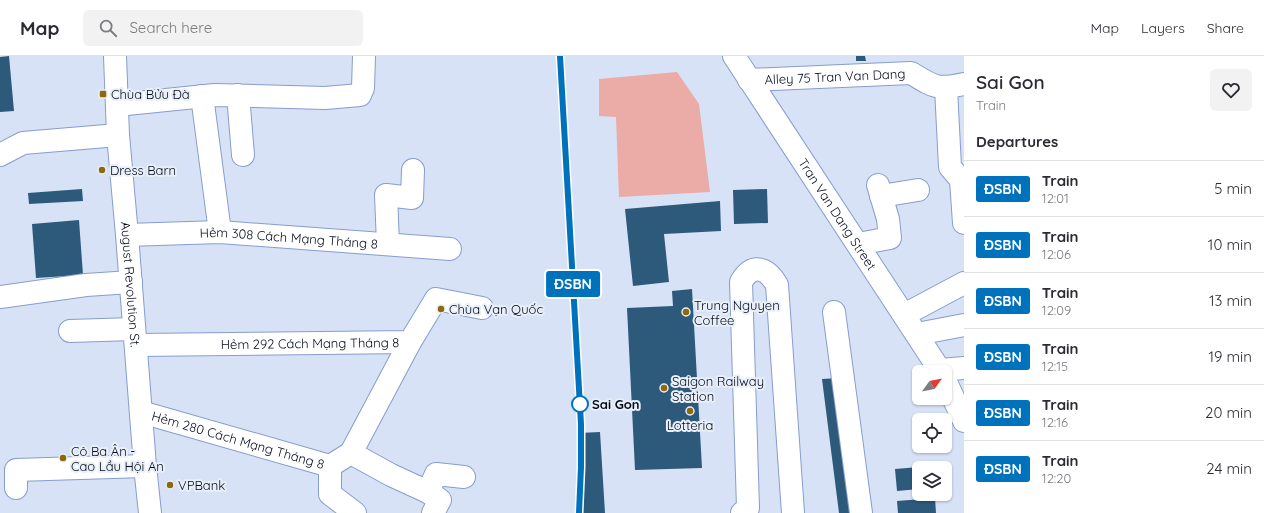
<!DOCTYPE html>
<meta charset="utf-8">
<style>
:root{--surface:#fff;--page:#f2f2f3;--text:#2b2b33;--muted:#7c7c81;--line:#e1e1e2}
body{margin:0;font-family:Quicksand,sans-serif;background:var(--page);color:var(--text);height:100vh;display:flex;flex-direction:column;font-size:15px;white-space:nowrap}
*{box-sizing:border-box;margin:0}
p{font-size:13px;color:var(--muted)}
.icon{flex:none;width:22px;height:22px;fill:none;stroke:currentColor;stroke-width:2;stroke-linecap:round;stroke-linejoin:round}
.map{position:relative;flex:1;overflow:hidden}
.drawer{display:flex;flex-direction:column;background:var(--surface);width:300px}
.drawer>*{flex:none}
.badge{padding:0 8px;border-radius:3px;font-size:14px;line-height:26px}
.needle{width:26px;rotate:57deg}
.controls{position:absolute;left:912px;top:309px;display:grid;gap:8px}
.controls a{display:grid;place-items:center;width:40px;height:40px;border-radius:6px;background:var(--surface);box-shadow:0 1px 3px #0004;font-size:20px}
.map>.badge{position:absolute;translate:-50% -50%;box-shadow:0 0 0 2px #fff}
h2{padding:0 12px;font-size:15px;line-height:36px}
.round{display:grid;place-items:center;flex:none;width:42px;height:42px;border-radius:6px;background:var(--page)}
.summary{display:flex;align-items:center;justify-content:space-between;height:68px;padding:0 12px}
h1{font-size:19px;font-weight:600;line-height:30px}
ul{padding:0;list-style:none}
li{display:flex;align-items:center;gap:12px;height:56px;padding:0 12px;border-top:1px solid var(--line)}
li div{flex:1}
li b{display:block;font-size:15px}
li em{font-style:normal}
li .badge{min-width:44px;font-weight:700;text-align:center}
header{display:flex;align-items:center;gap:24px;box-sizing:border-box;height:56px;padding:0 20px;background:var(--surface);border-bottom:1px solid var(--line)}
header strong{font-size:19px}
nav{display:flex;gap:22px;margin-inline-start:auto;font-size:14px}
.search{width:280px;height:36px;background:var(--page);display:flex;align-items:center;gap:10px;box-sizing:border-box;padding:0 14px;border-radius:6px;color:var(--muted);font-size:15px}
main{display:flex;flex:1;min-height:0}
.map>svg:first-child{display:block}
.green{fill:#ebaba6}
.building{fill:#2d597b}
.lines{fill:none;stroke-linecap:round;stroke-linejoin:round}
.minor-casing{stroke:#869dcc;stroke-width:24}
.major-casing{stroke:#869dcc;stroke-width:24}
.minor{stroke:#fff;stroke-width:22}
.major{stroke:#fff;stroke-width:22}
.rail{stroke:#212839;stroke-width:3;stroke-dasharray:2 4;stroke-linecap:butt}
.line-casing{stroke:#fff;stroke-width:9}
.line{stroke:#0072bc;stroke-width:6}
.poi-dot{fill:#8c690b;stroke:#e9eff9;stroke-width:1.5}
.stop-dot{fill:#fff;stroke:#0072bc;stroke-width:2}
.labels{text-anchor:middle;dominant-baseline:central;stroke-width:4;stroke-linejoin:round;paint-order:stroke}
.street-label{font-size:13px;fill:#050b1c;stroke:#e9eff9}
.poi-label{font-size:13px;fill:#050b1c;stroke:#e9eff9;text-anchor:start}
.stop-label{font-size:13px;font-weight:bold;fill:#050b1c;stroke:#e9eff9;text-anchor:start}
</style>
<header>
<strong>Map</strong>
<div class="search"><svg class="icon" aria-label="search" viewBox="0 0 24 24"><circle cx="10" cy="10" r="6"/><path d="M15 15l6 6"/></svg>Search here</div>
<nav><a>Map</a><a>Layers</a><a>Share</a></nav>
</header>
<main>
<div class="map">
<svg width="964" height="457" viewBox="0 0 964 457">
<rect width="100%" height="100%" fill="#d7e2f6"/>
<!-- green -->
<path class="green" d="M677,16l22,32 11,88 -91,5 -3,-80 -17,-1v-37z"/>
<!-- building -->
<path class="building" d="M9,0l5,55 -14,1v-55z
M856,0h9l1,5h-10z
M82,133l1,12 -54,3 -1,-11z
M767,133l1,34 -34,1 -1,-34z
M720,145l1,30 -57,3 5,48 -36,4 -8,-77z
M79,164l4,55 -47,3 -4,-54z
M692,233l10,179 -67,2 -8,-162 46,-2 -1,-15z
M839,322l18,135h-18l-17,-134z
M600,376l5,81h-22l-4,-80z
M919,411v22l-22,2 -2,-22z
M935,442l1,15h-38l-1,-12z"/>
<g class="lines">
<defs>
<g id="minor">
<path id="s1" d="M734,0l207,316"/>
<path id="s2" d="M749,24l162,-7c23,14 26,17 53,11"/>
<path d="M946,32l4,79 11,13 3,43"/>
<path d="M238,39l5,60"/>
<path d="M202,40l18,136"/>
<path d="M117,49l98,-10 110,3 35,-3 3,-7 1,-32"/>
<path d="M0,99l23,-12 95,-8"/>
<path d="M881,140l37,-6"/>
<path id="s3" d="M127,179l93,-3 230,17"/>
<path d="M388,188l-2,-49 26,3 1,-28"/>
<path d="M858,188l32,-6 -2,-19 -10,-34"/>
<path d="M0,241l86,-12 45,-3"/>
<path d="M834,256l27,201"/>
<path d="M904,259l60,-32"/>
<path d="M70,275l64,-2"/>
<path d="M917,278l47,-9"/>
<path id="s4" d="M136,289l274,-3 26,-43 46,9"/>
<path d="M941,314l23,-2"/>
<path d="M945,324l19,41"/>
<path id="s5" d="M141,356l189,54 21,-13 59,-111"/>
<path d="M351,397l40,22 37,17 12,8 -7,13"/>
<path d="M330,410v28l25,19"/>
<path d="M16,432v-18l129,-4"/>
<path d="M428,436l8,-18 28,3"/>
<path d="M742,457l6,-5 -7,-226c12,-20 26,-14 36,3l16,228"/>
</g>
<g id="major">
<path id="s6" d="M115,0l3,79 9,100 18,231 5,47"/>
</g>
</defs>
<!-- minor casing -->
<use href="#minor" class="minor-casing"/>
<!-- major casing -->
<use href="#major" class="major-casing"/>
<!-- minor -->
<use href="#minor" class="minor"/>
<!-- major -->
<use href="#major" class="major"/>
<!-- rail -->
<path class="rail" d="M560,0l21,369v42l-2,46"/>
</g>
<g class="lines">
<defs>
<path id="line" d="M560,0l21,368v43l-2,46"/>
</defs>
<!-- line casing -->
<use href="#line" class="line-casing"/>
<!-- line -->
<use href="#line" class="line"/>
</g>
<!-- markers -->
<g class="poi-dot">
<rect x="99" y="34" width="8" height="8" rx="2"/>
<circle cx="102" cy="114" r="4"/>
<circle cx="441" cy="253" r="4"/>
<circle cx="686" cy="256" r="4"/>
<circle cx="664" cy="332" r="4"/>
<circle cx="690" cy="355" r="4"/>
<circle cx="63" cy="402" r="4"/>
<circle cx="170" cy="429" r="4"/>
</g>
<circle class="stop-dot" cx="580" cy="348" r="8"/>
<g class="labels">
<!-- street labels -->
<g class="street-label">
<text stroke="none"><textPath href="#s2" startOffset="86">Alley 75 Tran Van Dang</textPath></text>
<text stroke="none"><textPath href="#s1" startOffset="189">Tran Van Dang Street</textPath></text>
<text stroke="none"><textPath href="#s3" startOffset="162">Hẻm 308 Cách Mạng Tháng 8</textPath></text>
<text stroke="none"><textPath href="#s6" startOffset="229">August Revolution St.</textPath></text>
<text stroke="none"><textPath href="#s4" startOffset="174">Hẻm 292 Cách Mạng Tháng 8</textPath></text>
<text stroke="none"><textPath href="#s5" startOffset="101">Hẻm 280 Cách Mạng Tháng 8</textPath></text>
</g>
<!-- poi labels -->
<g class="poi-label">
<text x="111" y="38">Chùa Bửu Đà</text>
<text x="110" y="114">Dress Barn</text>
<text x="694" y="249">Trung Nguyen<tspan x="694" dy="15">Coffee</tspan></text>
<text x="449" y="253">Chùa Vạn Quốc</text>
<text x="672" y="325">Saigon Railway<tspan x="672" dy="15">Station</tspan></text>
<text x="690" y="369" text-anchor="middle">Lotteria</text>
<text x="71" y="395">Cô Ba Ân -<tspan x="71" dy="15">Cao Lầu Hội An</tspan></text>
<text x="178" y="429">VPBank</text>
</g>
<!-- stop labels -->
<g class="stop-label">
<text x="592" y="348">Sai Gon</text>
</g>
</g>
</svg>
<div class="controls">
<a><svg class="needle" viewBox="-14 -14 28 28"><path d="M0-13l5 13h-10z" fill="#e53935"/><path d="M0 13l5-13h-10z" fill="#7c7c81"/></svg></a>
<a><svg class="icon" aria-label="locate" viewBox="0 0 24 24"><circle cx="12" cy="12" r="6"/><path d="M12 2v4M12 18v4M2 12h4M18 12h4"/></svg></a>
<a><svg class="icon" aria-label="layers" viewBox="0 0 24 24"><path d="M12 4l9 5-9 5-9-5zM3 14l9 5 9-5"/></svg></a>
</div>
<b class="badge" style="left:573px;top:228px;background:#0072bc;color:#fff">ĐSBN</b>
</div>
<section class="drawer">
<div class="summary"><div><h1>Sai Gon</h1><p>Train</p></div><a class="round"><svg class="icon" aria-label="heart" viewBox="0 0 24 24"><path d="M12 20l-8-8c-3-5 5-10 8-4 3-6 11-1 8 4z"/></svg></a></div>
<h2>Departures</h2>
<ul>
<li><span class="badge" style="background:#0072bc;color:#fff">ĐSBN</span><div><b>Train</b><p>12:01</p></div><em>5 min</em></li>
<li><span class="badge" style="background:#0072bc;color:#fff">ĐSBN</span><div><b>Train</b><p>12:06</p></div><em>10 min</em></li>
<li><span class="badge" style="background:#0072bc;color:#fff">ĐSBN</span><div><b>Train</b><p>12:09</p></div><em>13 min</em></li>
<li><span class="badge" style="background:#0072bc;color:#fff">ĐSBN</span><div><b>Train</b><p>12:15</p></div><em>19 min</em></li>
<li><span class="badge" style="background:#0072bc;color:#fff">ĐSBN</span><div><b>Train</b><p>12:16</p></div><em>20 min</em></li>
<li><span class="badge" style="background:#0072bc;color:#fff">ĐSBN</span><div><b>Train</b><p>12:20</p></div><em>24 min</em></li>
</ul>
</section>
</main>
